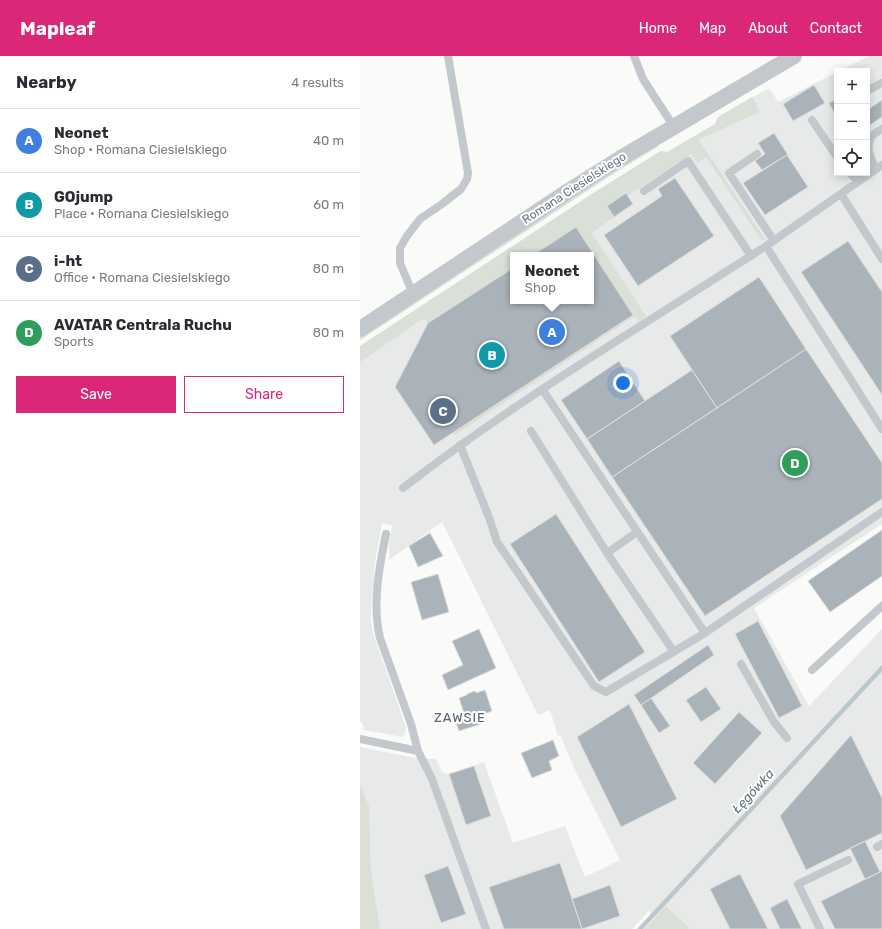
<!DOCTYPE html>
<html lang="en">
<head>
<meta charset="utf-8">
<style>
  :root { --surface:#fff; --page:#f2f2f3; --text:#2b2b33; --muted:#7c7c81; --line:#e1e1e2; --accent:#db2777 }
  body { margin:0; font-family:Rubik,sans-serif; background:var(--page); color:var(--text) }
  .controls { position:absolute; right:12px; top:12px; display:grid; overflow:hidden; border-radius:0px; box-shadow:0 2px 10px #0003 }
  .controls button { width:36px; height:36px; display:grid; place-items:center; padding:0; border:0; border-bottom:1px solid var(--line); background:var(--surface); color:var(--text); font:20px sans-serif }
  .you { position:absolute; left:263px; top:327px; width:14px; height:14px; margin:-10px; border:3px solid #fff; border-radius:50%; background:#1a73e8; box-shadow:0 0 0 6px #1a73e833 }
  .badge { display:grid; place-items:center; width:26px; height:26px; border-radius:50%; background:var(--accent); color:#fff; font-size:13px; font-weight:700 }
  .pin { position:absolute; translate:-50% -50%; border:2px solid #fff; box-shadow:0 1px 4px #0006 }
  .popup { position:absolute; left:150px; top:196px; width:84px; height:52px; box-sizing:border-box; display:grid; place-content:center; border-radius:0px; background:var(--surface); filter:drop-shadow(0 1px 3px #0005); font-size:13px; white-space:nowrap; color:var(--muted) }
  .popup b { font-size:15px; color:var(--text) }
  .popup::after { content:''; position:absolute; left:50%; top:100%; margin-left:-8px; border:8px solid transparent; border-top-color:var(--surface) }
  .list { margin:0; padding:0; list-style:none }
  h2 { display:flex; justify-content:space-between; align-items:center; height:52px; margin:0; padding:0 16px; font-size:17px }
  h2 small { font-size:13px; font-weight:400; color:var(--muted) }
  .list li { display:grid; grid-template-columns:26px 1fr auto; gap:12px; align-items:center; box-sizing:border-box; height:64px; padding:0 16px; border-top:1px solid var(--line) }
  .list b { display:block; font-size:15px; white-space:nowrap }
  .list p { margin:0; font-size:13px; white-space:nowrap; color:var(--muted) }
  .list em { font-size:13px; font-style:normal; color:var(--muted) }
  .actions { display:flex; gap:8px; padding:12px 16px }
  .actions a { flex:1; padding:9px 0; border:1px solid var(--accent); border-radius:0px; text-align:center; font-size:14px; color:var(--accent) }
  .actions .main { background:var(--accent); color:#fff }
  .icon { flex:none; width:22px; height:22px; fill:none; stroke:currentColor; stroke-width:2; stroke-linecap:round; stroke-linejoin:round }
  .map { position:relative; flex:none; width:522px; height:873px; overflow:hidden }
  header { display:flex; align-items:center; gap:24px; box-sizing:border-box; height:56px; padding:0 20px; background:var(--accent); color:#fff }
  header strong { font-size:19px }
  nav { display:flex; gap:22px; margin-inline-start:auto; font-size:14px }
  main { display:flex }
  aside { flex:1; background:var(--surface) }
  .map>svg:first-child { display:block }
  .built { fill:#e8e9e9 }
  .green { fill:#dadfd7 }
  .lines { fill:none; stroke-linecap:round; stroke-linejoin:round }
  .stream { stroke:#bbc7cb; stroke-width:4.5 }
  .building { fill:#aab3b9; stroke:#dcdcda }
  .lane { stroke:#c3c8cc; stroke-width:8 }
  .street { stroke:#c3c8cc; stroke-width:16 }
  .labels { text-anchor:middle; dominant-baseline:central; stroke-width:4; stroke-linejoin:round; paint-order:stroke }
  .street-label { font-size:12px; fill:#657683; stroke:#fff }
  .neighbourhood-label { font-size:13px; letter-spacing:1px; fill:#57646e; stroke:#fff }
  .water-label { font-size:13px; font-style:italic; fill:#60757c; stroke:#fff }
</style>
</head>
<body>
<header>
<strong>Mapleaf</strong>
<nav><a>Home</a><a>Map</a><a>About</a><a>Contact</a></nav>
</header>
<main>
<aside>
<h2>Nearby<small>4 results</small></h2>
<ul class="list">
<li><span class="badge" style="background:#3f7fe0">A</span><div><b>Neonet</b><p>Shop · Romana Ciesielskiego</p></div><em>40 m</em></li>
<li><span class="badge" style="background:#0f9aa8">B</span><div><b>GOjump</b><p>Place · Romana Ciesielskiego</p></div><em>60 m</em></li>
<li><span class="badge" style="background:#5c6f8a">C</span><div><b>i-ht</b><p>Office · Romana Ciesielskiego</p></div><em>80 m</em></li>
<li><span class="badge" style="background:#2e9e5b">D</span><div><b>AVATAR Centrala Ruchu</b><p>Sports</p></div><em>80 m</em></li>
</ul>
<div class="actions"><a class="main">Save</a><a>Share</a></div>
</aside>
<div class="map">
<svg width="522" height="873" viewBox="0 0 522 873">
  <rect width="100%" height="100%" fill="#fafaf8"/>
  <path class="built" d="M 509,0 L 522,0 L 522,468 L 394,552 L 449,650 L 522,573 L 522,873 L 305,873 L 289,855 L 272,873 L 20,873 L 11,814 L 9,750 L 0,728 L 0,691 L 56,702 L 76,703 L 82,716 L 89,718 L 124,706 L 153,787 L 205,770 L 225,821 L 260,804 L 215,714 L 200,679 L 198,680 L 190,654 L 178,659 L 82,466 L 29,504 L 29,484 L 33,470 L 22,467 L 15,506 L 11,551 L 11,566 L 14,580 L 46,671 L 45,676 L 43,681 L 4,674 L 2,666 L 0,666 L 0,302 L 153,199 L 153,245 L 231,245 L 231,199 L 153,199 L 339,84 L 381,65 L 400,56 L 393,41 L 408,33 L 412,36 L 418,46 L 477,16 L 477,117 L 507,117 L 507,15 L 479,15 Z"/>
  <path class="green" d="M 392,41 L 393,41 L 400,56 L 339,84 L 405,183 L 402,185 L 346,101 L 337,107 L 331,98 L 268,140 L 266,137 L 247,150 L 254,161 L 232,177 L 286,260 L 279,266 L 275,260 L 95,379 L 93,376 L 273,259 L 216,171 L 173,199 L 153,199 L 153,212 L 68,267 L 65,263 L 61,264 L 0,306 L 0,290 L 238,134 L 299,96 L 301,95 L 307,96 L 355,68 L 358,61 Z
    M 297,90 L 299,90 L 253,118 L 0,284 L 0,282 L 14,273 C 108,211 200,147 297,90 Z
    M 0,728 L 9,750 L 11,814 L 20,873 L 0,873 Z
    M 306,850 L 328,871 L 329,873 L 284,873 Z"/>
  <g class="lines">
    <path class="stream" d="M 280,873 L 522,612"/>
  </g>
  <path class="building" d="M 454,29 L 465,47 L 433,65 L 423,48 Z
    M 477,43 L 477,59 L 476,60 L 469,47 Z
    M 522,44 L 522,61 L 507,71 L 507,54 Z
    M 414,77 L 428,99 L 427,99 L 402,114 L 395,105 L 405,98 L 398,87 Z
    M 427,99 L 448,131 L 405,159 L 383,127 Z
    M 315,122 L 354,180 L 278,230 L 244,179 L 302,140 L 298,133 Z
    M 266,137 L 273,148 L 254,161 L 247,150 Z
    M 216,171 L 273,259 L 74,389 L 35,331 L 68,267 L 153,212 L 153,245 L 231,245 L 231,199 L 173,199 Z
    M 488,185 L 522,236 L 522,339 L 441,216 Z
    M 399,221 L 446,293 L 357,352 L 310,280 Z
    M 446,293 L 522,407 L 522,443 L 345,560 L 252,421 Z
    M 259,305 L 285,345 L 227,383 L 201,344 Z
    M 332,314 L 357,352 L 252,421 L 227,383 Z
    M 196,458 L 285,596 L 239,626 L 150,488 Z
    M 522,474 L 522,520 L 470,556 L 448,525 Z
    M 70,477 L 83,500 L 58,511 L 49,490 Z
    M 78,518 L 89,556 L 62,564 L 51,526 Z
    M 398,565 L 442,650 L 419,662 L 375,578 Z
    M 119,573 L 136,612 L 88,634 L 82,619 L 103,609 L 92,585 Z
    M 348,589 L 354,599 L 281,649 L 274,639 Z
    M 346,631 L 361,653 L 341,666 L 326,644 Z
    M 125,634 L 132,655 L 119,660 L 121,668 L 99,675 L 94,661 L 104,657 L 99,642 L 107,639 L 107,638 L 115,635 L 116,637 Z
    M 291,642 L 310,670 L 299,677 L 281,649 Z
    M 269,648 L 317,743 L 261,771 L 217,681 Z
    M 379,656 L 402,677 L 355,728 L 333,707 Z
    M 491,679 L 522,742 L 522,777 L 446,814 L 420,760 Z
    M 193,684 L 199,700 L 189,705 L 192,714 L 172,722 L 161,697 Z
    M 114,710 L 131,760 L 106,769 L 89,718 Z
    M 505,785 L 520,816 L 505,823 L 490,792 Z
    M 200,807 L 222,873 L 144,873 L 129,831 Z
    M 88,810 L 106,858 L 81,867 L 64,819 Z
    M 522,815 L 522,873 L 475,873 L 461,845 Z
    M 380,818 L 408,873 L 370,873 L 350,833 Z
    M 250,829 L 260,860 L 222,873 L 212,843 Z
    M 427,843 L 442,873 L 420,873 L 410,852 Z"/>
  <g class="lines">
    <path class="lane" d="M 274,0 L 283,23 L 314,71
      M 507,35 L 522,27
      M 452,64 L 477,101
      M 397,98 L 369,117 L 414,185
      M 522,109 L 406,190 L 522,373
      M 516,113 C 511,103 505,92 511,81 C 513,78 519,75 522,73
      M 490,117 L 498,126
      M 284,135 L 328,105 L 391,200
      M 481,138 L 522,203
      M 53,238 L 40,207 L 40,192 L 47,180 L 60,163 L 82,148 L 101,133 L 107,123 L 108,117 L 88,0
      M 182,333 L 345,577
      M 171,375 L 247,497 L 314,596
      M 100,389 L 130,464 L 137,486 L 148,502 L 234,630 L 246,636 L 345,577 L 522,456
      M 43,432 C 158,343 284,269 406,190
      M 26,478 C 19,512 12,548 20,582 L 51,668 L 58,695 L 72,723 L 126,873
      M 247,497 L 277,476
      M 381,608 L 414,666 L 427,682
      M 452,614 L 522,550
      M 0,683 L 58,695
      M 517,791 L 522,788
      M 460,873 L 438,828 L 488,804"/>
    <path class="street" d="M 0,273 L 207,136 L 261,102 L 434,0"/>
  </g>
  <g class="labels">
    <g class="street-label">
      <text transform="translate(214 132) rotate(-33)">Romana Ciesielskiego</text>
    </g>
    <g class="neighbourhood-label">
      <text x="100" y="661">ZAWSIE</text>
    </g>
    <g class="water-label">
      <text transform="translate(393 735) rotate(-47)">Łęgówka</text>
    </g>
  </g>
</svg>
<div class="controls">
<button>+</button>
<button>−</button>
<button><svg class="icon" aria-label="locate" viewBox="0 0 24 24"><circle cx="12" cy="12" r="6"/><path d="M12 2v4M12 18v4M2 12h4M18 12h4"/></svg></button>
</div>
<div class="you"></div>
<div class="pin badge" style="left:192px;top:276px;background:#3f7fe0">A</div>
<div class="popup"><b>Neonet</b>Shop</div>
<div class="pin badge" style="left:132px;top:299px;background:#0f9aa8">B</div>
<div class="pin badge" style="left:83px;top:355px;background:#5c6f8a">C</div>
<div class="pin badge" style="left:435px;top:407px;background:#2e9e5b">D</div>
</div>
</main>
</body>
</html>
